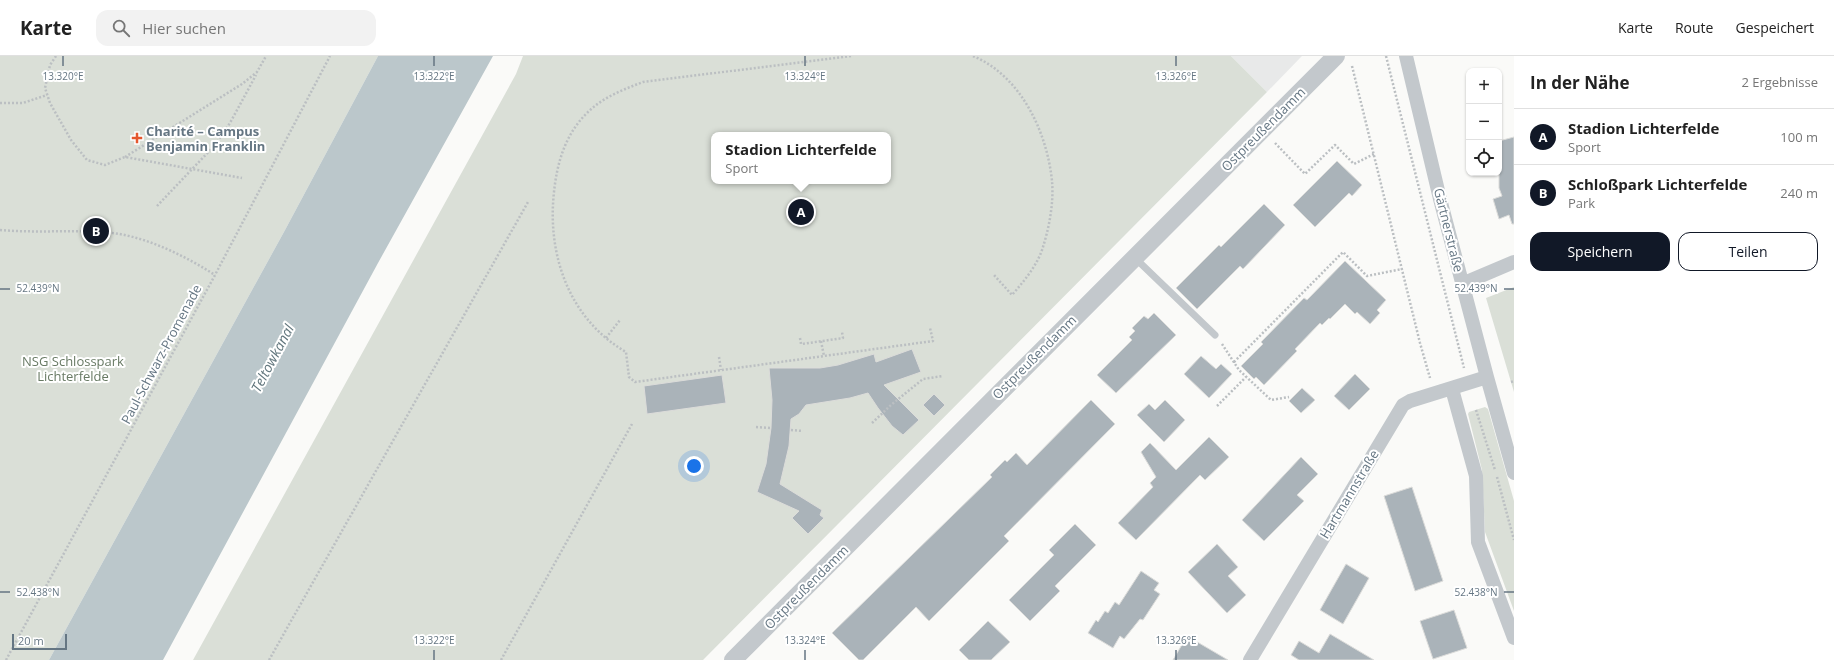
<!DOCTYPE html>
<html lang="de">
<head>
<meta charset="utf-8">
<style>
  :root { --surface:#fff; --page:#f2f2f2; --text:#222; --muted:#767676; --line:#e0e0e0; --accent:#111827 }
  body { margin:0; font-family:"Open Sans",sans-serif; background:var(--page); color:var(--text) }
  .controls { position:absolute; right:12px; top:12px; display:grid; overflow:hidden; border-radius:8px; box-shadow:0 1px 3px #0004 }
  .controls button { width:36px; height:36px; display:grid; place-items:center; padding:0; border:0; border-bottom:1px solid var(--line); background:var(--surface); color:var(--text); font:20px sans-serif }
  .scale { position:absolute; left:12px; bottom:10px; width:55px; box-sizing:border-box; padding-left:4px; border:2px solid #657683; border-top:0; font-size:11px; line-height:14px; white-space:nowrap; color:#657683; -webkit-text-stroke:3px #fff; paint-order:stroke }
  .you { position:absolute; left:694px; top:410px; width:14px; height:14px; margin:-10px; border:3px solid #fff; border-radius:50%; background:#1a73e8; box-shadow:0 0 0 6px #1a73e833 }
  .badge { display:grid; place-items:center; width:26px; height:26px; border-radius:50%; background:var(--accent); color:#fff; font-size:13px; font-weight:700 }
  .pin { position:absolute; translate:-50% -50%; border:2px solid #fff; box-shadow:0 1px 4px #0006 }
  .popup { position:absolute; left:711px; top:76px; width:180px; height:52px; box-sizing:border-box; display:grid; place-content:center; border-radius:8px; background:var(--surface); filter:drop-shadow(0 1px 3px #0005); font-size:13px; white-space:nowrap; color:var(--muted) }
  .popup b { font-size:15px; color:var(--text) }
  .popup::after { content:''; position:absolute; left:50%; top:100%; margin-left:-8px; border:8px solid transparent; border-top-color:var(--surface) }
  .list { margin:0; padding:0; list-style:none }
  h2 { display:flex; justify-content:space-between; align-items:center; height:52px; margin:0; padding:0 16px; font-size:17px }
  h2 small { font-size:13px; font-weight:400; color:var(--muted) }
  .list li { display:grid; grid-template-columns:26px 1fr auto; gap:12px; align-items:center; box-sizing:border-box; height:56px; padding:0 16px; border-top:1px solid var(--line) }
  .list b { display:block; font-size:15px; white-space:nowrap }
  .list p { margin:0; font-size:13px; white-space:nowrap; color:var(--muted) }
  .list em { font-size:13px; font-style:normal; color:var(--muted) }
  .actions { display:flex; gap:8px; padding:12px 16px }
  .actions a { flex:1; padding:9px 0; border:1px solid var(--accent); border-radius:12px; text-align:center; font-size:14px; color:var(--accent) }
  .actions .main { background:var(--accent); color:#fff }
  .icon { flex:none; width:22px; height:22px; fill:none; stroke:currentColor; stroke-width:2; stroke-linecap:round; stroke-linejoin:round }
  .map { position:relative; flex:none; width:1514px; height:604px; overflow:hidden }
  header { display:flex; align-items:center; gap:24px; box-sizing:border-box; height:56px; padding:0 20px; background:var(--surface); border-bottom:1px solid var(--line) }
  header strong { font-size:19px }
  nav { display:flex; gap:22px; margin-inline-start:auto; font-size:14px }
  .search { width:280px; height:36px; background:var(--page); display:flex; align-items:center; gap:10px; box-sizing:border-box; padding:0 14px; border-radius:12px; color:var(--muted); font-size:15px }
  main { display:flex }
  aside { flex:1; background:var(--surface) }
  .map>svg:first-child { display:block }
  .built { fill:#e8e9e9 }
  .green { fill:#dadfd7; fill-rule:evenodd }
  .water { fill:#bbc7cb }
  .building { fill:#aab3b9; stroke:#dcdcda }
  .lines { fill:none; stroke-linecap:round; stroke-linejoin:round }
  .path { stroke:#bbbfc2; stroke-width:2.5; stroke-dasharray:2 2; stroke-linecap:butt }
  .service { stroke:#c3c8cc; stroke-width:7 }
  .minor { stroke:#c3c8cc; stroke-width:14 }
  .tertiary { stroke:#c3c8cc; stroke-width:18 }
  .ticks { fill:none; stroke:#657683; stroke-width:1.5 }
  .poi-dot { fill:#e4572e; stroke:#fff; stroke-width:1.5 }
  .labels { text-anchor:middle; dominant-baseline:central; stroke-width:4; stroke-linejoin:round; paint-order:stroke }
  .street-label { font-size:13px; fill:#657683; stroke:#fff }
  .poi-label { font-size:13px; font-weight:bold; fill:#657683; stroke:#fff; text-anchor:start }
  .park-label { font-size:13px; fill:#687a64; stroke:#fff }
  .water-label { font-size:14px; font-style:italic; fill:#60757c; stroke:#fff }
  .ticks-label { font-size:10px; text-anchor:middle; fill:#657683; stroke:#fff; stroke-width:4; stroke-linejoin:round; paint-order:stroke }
</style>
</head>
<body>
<header>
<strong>Karte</strong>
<div class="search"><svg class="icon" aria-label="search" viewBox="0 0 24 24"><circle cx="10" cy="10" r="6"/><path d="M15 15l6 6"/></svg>Hier suchen</div>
<nav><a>Karte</a><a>Route</a><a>Gespeichert</a></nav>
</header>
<main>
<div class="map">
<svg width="1514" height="604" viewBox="0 0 1514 604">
  <rect width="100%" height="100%" fill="#fafaf8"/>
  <path class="built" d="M 1231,0 L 1302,0 L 1267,36 Z"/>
  <path class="green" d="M 0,0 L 378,0 L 285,174 L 49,604 L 0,604 Z
    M 523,0 L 1231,0 L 1267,36 L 703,604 L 193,604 L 516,18 ZM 714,79 L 888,79 L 888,125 L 714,125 Z
    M 1514,231 L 1514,336 L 1486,242 Z
    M 1485,351 L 1488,353 L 1514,445 L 1514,555 L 1485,476 L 1482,414 L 1468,358 L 1469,356 Z"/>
  <path class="water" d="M 378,0 L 493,0 L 378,207 L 163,604 L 49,604 L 285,174 Z"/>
  <path class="building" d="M 1514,81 L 1514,168 L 1512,168 L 1509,159 L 1499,163 L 1493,143 L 1502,140 L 1499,132 L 1499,85 Z
    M 1337,105 L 1362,129 L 1352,140 L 1349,137 L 1315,171 L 1293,149 Z
    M 1264,148 L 1285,169 L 1243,213 L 1240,210 L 1197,253 L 1176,232 L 1219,189 L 1221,191 Z
    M 1345,205 L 1386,244 L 1377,254 L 1380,257 L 1370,268 L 1357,256 L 1355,258 L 1345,248 L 1330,263 L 1329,262 L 1322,269 L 1320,267 L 1295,293 L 1297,295 L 1264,329 L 1256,321 L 1254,323 L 1241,310 L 1263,288 L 1261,286 L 1304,242 L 1307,244 Z
    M 1154,257 L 1176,279 L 1116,337 L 1097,319 L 1132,284 L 1129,281 L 1135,275 L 1132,272 L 1144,260 L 1148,263 Z
    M 912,293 L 921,316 L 884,329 L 919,364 L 903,379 L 892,370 L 878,352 L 868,337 L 850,342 L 806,349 L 799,358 L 791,363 L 789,390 L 780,428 L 822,454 L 820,459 L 824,462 L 808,478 L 792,462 L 799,455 L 757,436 L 766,408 L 771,372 L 772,344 L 769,312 L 820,312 L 838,309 L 874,298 L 876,306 Z
    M 1201,300 L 1216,313 L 1221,308 L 1232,318 L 1209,342 L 1184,318 Z
    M 1355,318 L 1370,333 L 1349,354 L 1334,340 Z
    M 722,319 L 726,347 L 647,358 L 644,330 Z
    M 1302,332 L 1315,344 L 1301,357 L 1289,345 Z
    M 934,338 L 945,349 L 934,360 L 923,349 Z
    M 1091,344 L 1115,368 L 1004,480 L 1009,485 L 929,565 L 916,551 L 863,604 L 859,604 L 832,577 L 992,421 L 990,419 L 1005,404 L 1007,406 L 1016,397 L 1027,409 Z
    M 1165,344 L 1185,364 L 1164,386 L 1137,359 L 1149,348 L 1155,354 Z
    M 1209,381 L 1229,401 L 1205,424 L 1200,419 L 1136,484 L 1118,467 L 1153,431 L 1150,427 L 1156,421 L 1141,396 L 1150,387 L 1176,414 Z
    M 1301,401 L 1318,418 L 1297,439 L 1304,445 L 1264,485 L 1242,464 Z
    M 1412,431 L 1443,525 L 1415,535 L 1384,440 Z
    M 1075,468 L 1096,489 L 1055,530 L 1060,535 L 1030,565 L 1009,544 L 1054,499 L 1049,494 Z
    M 1217,488 L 1238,511 L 1228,520 L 1246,539 L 1227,557 L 1188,516 Z
    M 1346,508 L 1369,522 L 1343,568 L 1320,554 Z
    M 1141,515 L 1159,527 L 1154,534 L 1160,538 L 1143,564 L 1140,563 L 1124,583 L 1120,580 L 1113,592 L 1088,577 L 1096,564 L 1098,566 L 1105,555 L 1108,557 L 1115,546 L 1119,549 Z
    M 1454,554 L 1467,592 L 1433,603 L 1420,565 Z
    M 988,565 L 1010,586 L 991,604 L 969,604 L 959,594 Z
    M 1330,578 L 1374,604 L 1299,604 L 1291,599 L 1299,585 L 1319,597 Z
    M 1187,580 L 1228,604 L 1173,604 Z"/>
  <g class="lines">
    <path class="path" d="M 56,0 L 50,9 L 45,32 L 50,47 L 71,84 L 87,104 L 105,109 L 125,101 L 242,122
      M 851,0 L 643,26 C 622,34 601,42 585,59 C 565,80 557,107 554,136 C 547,199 569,263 626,296 L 629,321 L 635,326 L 933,285 L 930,272
      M 973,0 C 1021,20 1047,76 1052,125 C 1054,147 1049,173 1042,194 C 1036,211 1024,225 1012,239 L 994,219
      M 1386,0 L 1464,312
      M 1352,10 L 1420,287 L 1430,322
      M 0,47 L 23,47 L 47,39
      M 1275,87 L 1305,118 L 1335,89 L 1354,108 L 1374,98
      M 125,101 L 242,28 L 257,16 L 266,0
      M 157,150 L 215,89 L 230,67 L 256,19
      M 0,174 C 34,177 68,174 102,176 C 141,178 182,198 215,219
      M 606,282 L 620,264
      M 800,282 L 801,288 L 802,288 L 843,282 L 842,276
      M 821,285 L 824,300
      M 1222,288 L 1239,314 L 1271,344 L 1289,341
      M 719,301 L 721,314
      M 1234,306 L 1343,196 L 1367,220 L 1402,213
      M 1511,326 L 1514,325
      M 1217,350 L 1246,321
      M 1476,354 L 1495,414
      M 872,367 L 891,349 L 923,323 L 943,320
      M 756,371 L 771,372
      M 791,374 L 803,375
      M 1497,421 L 1514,484
      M 6,604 L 215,219 L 330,0
      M 269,604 L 528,146
      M 501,604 L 632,368"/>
    <path class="service" d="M 1135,202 L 1215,279"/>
    <path class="minor" d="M 1406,0 L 1440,143 L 1487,321 L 1514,417
      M 1462,228 L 1514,206
      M 1452,333 L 1476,420 L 1478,486 L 1514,582
      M 1250,604 L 1403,349 L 1410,345 L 1487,321"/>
    <path class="tertiary" d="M 733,604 L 1336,0"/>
  </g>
  <path class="ticks" d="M 63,0 L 63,10M 434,0 L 434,10M 805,0 L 805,10M 1176,0 L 1176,10M 0,233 L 10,233M 1504,233 L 1514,233M 0,536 L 10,536M 1504,536 L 1514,536M 434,594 L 434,604M 805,594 L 805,604M 1176,594 L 1176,604"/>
  <path class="poi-dot" d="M135 76h4v4h4v4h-4v4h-4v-4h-4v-4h4z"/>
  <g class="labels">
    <g class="street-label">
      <text transform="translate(1263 73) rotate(-45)">Ostpreußendamm</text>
      <text transform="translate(1449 174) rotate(76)">Gärtnerstraße</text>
      <text transform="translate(161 298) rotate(-62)">Paul-Schwarz-Promenade</text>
      <text transform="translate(1034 301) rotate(-45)">Ostpreußendamm</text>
      <text transform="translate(1349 438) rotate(-59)">Hartmannstraße</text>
      <text transform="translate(806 531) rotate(-45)">Ostpreußendamm</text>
    </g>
    <g class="poi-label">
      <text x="146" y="75">Charité – Campus<tspan x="146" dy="15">Benjamin Franklin</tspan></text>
    </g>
    <g class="park-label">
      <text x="73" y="305">NSG Schlosspark<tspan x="73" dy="15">Lichterfelde</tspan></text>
    </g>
    <g class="water-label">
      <text transform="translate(272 302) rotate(-62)">Teltowkanal</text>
    </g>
  </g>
  <g class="ticks-label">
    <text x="63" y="24">13.320°E</text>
    <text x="434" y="24">13.322°E</text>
    <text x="805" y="24">13.324°E</text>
    <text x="1176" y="24">13.326°E</text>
    <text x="38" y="236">52.439°N</text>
    <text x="1476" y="236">52.439°N</text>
    <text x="38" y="540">52.438°N</text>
    <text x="1476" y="540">52.438°N</text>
    <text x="434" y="588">13.322°E</text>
    <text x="805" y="588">13.324°E</text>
    <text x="1176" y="588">13.326°E</text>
  </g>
</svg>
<div class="controls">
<button>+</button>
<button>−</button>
<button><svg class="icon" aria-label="locate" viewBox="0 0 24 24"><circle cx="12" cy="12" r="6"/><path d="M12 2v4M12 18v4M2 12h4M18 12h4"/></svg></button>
</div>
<div class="scale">20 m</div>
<div class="you"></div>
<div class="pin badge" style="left:801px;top:156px">A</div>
<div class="popup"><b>Stadion Lichterfelde</b>Sport</div>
<div class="pin badge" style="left:96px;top:175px">B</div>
</div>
<aside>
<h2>In der Nähe<small>2 Ergebnisse</small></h2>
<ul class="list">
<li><span class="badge">A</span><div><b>Stadion Lichterfelde</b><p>Sport</p></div><em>100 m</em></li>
<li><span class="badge">B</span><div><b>Schloßpark Lichterfelde</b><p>Park</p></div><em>240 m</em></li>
</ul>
<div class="actions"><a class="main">Speichern</a><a>Teilen</a></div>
</aside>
</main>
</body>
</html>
